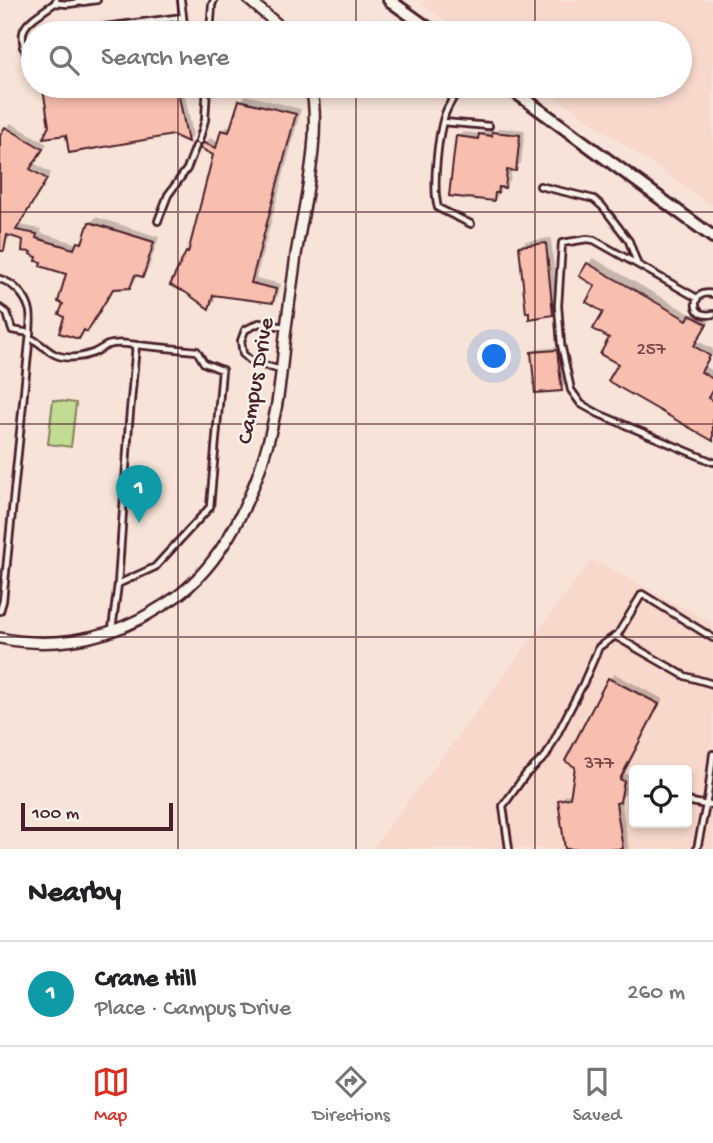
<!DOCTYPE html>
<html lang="en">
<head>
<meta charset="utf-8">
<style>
  :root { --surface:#fff; --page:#f6f6f6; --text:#202124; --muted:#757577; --line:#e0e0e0; --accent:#d93025 }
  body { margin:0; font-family:"Gochi Hand",sans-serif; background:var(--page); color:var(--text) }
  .controls { position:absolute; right:21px; bottom:21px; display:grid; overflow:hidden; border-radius:7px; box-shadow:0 4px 10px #0003 }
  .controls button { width:63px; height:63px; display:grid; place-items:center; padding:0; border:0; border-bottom:2px solid var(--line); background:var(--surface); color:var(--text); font:35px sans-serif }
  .scale { position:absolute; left:21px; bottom:18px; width:152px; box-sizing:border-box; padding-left:7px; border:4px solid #4a1f2b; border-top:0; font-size:19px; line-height:24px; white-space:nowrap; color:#4a1f2b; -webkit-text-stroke:5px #f7f3e8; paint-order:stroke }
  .you { position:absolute; left:495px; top:357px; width:24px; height:24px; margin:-18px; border:5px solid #fff; border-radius:50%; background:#1a73e8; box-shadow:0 0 0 10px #1a73e833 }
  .badge { display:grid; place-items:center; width:46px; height:46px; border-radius:50%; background:var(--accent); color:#fff; font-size:23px; font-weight:700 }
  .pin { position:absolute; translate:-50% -58px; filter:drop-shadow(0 2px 4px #0008) }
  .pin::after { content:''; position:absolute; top:37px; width:24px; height:21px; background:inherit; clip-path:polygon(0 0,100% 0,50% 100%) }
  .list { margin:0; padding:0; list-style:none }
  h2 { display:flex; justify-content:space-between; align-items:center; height:91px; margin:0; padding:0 28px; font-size:30px }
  h2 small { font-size:23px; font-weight:400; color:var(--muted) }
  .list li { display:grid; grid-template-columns:46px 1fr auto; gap:21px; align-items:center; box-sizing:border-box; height:105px; padding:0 28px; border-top:2px solid var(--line) }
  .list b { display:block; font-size:26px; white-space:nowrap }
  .list p { margin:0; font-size:23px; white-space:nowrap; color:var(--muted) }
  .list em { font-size:23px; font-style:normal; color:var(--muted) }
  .icon { flex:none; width:38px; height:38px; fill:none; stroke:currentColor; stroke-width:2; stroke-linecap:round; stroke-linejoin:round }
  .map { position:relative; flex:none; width:713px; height:849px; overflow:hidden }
  .search { position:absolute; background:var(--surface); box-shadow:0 4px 10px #0003; left:21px; right:21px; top:21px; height:77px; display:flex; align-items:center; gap:18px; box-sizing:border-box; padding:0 24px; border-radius:38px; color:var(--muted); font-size:26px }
  .sheet { height:196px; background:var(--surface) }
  nav { display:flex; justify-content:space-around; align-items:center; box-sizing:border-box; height:98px; border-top:2px solid var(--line); background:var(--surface); font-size:19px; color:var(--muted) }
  nav a { display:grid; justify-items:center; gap:4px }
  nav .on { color:var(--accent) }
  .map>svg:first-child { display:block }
  .built { fill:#f7d8cb; fill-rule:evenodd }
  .green { fill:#c2dc92; stroke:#867e5e; stroke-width:2 }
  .shadow { fill:#0003 }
  .building { fill:#f8bfaf; stroke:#4a1f2b; stroke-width:2 }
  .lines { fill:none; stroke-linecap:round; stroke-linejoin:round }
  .service-casing { stroke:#4a1f2b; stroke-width:10 }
  .minor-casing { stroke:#4a1f2b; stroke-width:14 }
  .tertiary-casing { stroke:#4a1f2b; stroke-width:16 }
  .service { stroke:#f7f3e8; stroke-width:4.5 }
  .minor { stroke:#f7f3e8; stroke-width:9 }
  .tertiary { stroke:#f7f3e8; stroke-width:10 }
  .grid { fill:none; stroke:#4a1f2b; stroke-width:2; stroke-opacity:0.55 }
  .labels { text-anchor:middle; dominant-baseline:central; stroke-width:5; stroke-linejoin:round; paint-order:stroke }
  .number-label { font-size:19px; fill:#76474c }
  .street-label { font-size:23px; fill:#4a1f2b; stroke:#f7f3e8 }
</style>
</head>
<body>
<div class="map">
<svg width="713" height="849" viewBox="0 0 713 849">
  <rect width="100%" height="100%" fill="#f7e3d7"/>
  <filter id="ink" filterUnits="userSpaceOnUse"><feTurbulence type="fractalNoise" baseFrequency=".0143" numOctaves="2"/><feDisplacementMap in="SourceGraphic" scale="14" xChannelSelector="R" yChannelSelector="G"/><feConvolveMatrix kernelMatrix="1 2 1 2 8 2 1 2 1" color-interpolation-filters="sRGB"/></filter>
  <g filter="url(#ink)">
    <path class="built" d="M 426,0 L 713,0 L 713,206 L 540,86 L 680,86 L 680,33 L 464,33 L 423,5 Z
      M 592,560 L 713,623 L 713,849 L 372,849 ZM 634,770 L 687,770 L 687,823 L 634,823 Z"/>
    <path class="green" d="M 53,400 L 76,403 L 71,447 L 48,444 Z"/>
    <path class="shadow" d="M 48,86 L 74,86 L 73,88 L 87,86 L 183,86 L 193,135 L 188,140 L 173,133 L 68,133 L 51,127 L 45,89 Z
      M 246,95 L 301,109 L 256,278 L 281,284 L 278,296 L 272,301 L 216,294 L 214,302 L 209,307 L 187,253 L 190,250 L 215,154 L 202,146 L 210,138 L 220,142 L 222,131 L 228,126 L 233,127 L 241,101 Z
      M 11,123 L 47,144 L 34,163 L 51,173 L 20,225 L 41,229 L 41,233 L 78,244 L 84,237 L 90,223 L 96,217 L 159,237 L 148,270 L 143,275 L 138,274 L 135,281 L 130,287 L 115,288 L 92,324 L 78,337 L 66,316 L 65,303 L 69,273 L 40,255 L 25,239 L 11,234 L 10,237 L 5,243 L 0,242 L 0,138 Z
      M 499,128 L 525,130 L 521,163 L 515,169 L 512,168 L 510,181 L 499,190 L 499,194 L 493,200 L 457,137 L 463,132 L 481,134 L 486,129 L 496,131 Z
      M 551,238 L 558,308 L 552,314 L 530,310 L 521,246 L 526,241 Z
      M 593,258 L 692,315 L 697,310 L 711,318 L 698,341 L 713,349 L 713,353 L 705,366 L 713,371 L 713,439 L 620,364 L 598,285 L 588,264 Z
      M 561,347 L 565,385 L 561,389 L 533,353 L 537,349 Z
      M 615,674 L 663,699 L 625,773 L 628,775 L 625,795 L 621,798 L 629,849 L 567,849 L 560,800 L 566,795 L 572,794 L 610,679 Z"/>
    <path class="building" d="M 47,86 L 74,86 L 70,92 L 108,86 L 177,86 L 188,142 L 173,135 L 69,153 L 66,135 L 43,138 L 49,126 L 43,89 Z
      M 239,100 L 296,114 L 251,283 L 276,289 L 273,303 L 213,295 L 209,309 L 185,292 L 170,285 L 186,252 L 188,253 L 213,155 L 200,148 L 201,145 L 204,143 L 216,148 L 221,130 L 229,132 Z
      M 5,127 L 43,149 L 30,169 L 47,179 L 16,230 L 37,234 L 36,238 L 74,249 L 77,242 L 82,243 L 89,222 L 154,242 L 143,277 L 135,275 L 130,288 L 113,289 L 87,332 L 84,330 L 79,339 L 59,333 L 64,317 L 59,314 L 63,304 L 58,302 L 66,274 L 40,266 L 41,262 L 36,261 L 37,257 L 30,254 L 31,252 L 22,251 L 23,240 L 7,235 L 4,251 L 0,251 L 0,135 Z
      M 492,132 L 520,135 L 516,171 L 507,170 L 505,188 L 499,187 L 498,193 L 495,193 L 494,201 L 449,196 L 456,136 L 478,139 L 479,134 L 492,136 Z
      M 546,243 L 553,315 L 529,319 L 529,312 L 526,313 L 519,246 Z
      M 587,263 L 687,320 L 690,315 L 707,324 L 694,346 L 710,356 L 701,372 L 713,379 L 713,389 L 708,398 L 713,401 L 713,441 L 608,381 L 618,364 L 600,354 L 609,338 L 593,329 L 603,312 L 586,302 L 595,286 L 579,276 Z
      M 557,350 L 562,391 L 535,393 L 531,352 Z
      M 608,678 L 659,704 L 620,779 L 624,781 L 620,802 L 616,803 L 623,849 L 565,849 L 558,800 L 570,798 L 575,767 L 565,761 Z"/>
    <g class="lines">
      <g class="service-casing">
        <path id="service" d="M 181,0 L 185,33
          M 55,3 L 68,4 L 97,0
          M 75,33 L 89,29 L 183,17
          M 210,33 L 212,5 L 214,0
          M 23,47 L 33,44
          M 33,71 L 32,71 C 17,28 17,29 55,3 L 56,0
          M 462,86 C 455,95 449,103 445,114 C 438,135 432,187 438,208 L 471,224
          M 443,122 L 489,126
          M 199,141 L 205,120 L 207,86
          M 540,186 L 594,199 L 603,207 L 629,241 L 637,263
          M 158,221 L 168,195 L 187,169 L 196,146
          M 0,279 C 13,283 25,295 29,308 C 32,315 30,326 30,333 L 3,601 L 0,611
          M 713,294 C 690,288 690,320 713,314
          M 697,298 L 594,240 L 587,239 L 562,243 L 558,306 L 561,344 L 571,390 L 581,404 L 599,414 L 713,462
          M 0,308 L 7,313 L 12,330 L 30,333
          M 30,338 C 42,343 48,353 59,356 C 69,359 83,357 93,353 C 98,351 103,347 108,345 C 118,342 127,344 136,345
          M 281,370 L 252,362 L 243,354 L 241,341 L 245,330 L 259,323 L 285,327
          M 112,629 L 118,584 L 155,567 L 210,507 L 222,370 L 204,363 L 197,351 L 136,345 L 129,423 L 118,584
          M 615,636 L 685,676 L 713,684
          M 687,801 L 706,805 L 713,804
          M 509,849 L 503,806 L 526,774 L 546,756 L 583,684 L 599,647 L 618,634 L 642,594 L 713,638
          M 697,849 L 708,795 L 713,754"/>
      </g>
      <g class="minor-casing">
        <path id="minor" d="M 249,0 L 276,23 L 283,33
          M 0,638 C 47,648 97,641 140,619 C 154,611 168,603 180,594 C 231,554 261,479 274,418 C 281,389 282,358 286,328 C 289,304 293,279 296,255 C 304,203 322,137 311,86"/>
      </g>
      <g class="tertiary-casing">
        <path id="tertiary" d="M 389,0 L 435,33
          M 507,86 L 713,237"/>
      </g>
      <use href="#service" class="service"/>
      <use href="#minor" class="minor"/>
      <use href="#tertiary" class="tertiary"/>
    </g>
  </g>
  <path class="grid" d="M 178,0 L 178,33M 356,0 L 356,33M 535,0 L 535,33M 178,86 L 178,849M 356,86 L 356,849M 535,86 L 535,849M 0,212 L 713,212M 0,424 L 713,424M 0,637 L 713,637"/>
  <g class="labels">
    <g class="number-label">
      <text x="651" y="350">257</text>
      <text x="599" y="764">377</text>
    </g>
    <g class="street-label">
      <text transform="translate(257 381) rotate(-80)">Campus Drive</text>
    </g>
  </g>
</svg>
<div class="controls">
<button><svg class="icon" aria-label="locate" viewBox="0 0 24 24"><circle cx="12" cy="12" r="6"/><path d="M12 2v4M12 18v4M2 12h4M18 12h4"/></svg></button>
</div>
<div class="scale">100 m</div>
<div class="you"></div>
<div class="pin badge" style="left:139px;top:523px;background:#0f9aa8">1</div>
<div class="search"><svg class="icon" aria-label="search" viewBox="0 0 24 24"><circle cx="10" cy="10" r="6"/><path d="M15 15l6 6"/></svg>Search here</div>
</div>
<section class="sheet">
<h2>Nearby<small></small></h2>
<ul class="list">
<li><span class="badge" style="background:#0f9aa8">1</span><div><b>Crane Hill</b><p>Place · Campus Drive</p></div><em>260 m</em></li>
</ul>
</section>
<nav>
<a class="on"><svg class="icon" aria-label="map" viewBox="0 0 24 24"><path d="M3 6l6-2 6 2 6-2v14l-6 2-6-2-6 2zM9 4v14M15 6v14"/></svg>Map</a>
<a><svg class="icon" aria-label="directions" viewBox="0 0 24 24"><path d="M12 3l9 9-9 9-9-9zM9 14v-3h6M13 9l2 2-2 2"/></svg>Directions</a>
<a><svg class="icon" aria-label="saved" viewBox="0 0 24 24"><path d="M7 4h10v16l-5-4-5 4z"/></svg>Saved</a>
</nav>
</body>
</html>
